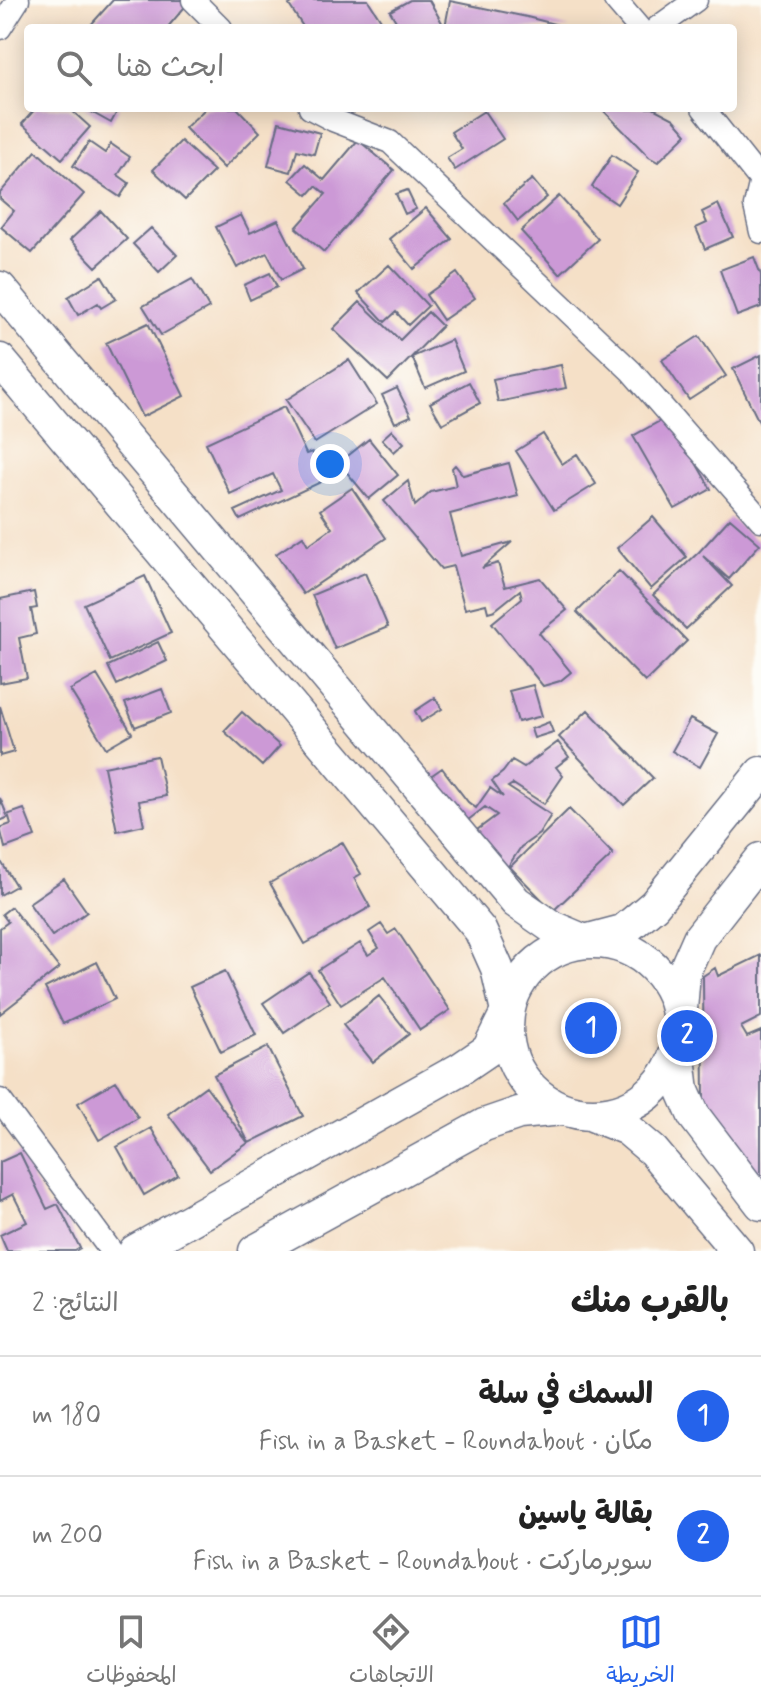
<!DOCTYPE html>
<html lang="ar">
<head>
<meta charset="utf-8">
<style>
  :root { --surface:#fff; --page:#f2f2f2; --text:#222; --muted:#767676; --line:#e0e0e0; --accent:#2563eb }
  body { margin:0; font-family:Mynerve,"Playpen Sans Arabic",sans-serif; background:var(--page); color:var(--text); direction:rtl }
  .you { position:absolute; left:330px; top:464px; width:28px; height:28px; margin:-20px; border:6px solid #fff; border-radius:50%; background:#1a73e8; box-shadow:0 0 0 12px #1a73e833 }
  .badge { display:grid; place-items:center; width:52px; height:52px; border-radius:50%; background:var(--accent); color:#fff; font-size:26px; font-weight:700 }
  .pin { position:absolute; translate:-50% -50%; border:4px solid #fff; box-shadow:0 2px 8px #0006 }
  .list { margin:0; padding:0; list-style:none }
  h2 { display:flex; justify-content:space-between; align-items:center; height:104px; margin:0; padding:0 32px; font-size:34px }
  h2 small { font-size:26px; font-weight:400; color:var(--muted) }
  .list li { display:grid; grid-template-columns:52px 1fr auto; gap:24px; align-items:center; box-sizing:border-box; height:120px; padding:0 32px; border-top:2px solid var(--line) }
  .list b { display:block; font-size:30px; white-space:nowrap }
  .list p { margin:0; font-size:26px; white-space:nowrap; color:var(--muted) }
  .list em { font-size:26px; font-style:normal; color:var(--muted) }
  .icon { flex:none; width:44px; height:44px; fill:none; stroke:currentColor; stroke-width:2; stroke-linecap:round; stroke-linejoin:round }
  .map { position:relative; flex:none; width:761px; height:1251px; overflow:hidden; direction:ltr }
  .search { position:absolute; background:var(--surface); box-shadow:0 4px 20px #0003; left:24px; right:24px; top:24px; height:88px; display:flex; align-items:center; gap:20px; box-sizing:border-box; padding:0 28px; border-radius:8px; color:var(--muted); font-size:30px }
  .sheet { height:344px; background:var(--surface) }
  nav { display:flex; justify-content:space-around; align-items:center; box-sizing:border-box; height:112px; border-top:2px solid var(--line); background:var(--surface); font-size:22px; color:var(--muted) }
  nav a { display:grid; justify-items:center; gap:4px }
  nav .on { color:var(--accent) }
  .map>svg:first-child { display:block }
  .building { fill:#cc99d6 }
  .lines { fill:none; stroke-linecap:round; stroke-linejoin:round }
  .street-casing { stroke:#676d83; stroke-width:25 }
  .secondary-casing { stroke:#676d83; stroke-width:35 }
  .street { stroke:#fff; stroke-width:22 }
  .secondary { stroke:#fff; stroke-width:32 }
</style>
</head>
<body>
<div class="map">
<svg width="761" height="1251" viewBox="0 0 761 1251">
  <rect width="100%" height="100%" fill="#fdfcf7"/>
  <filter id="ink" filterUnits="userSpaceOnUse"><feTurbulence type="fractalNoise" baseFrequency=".0125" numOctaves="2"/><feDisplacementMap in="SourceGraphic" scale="16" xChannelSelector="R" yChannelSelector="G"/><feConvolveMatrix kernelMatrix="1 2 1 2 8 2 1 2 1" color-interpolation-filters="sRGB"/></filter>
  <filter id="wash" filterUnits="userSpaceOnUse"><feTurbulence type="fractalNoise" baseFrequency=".006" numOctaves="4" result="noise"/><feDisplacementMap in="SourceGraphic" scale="32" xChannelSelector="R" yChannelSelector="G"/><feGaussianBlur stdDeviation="1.8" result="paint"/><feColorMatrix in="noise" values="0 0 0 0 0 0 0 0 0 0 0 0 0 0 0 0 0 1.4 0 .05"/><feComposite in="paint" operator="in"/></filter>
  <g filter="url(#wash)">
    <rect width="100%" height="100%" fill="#f5e0c7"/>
    <g id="blocks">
      <path class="building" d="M 113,0 L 187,0 L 189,2 L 167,28 L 88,28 Z
        M 297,0 L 368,0 L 386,28 L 304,28 L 289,5 Z
        M 410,0 L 429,0 L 445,28 L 400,28 L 390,11 Z
        M 450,1 L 527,17 L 570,28 L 445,27 Z
        M 36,108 L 69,108 L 90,127 L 62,159 L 22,124 Z
        M 84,108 L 119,108 L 111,123 Z
        M 206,108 L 237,108 L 260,132 L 224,168 L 185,128 Z
        M 601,108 L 653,108 L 674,119 L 687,134 L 658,162 L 649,157 Z
        M 484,111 L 503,139 L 455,170 L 447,158 L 462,149 L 451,132 Z
        M 279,122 L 320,133 L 314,154 L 297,150 L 291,172 L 268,166 Z
        M 358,140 L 394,170 L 324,252 L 296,228 L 326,194 L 316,186 L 308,195 L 290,180 L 305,164 L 324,180 Z
        M 181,141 L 214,171 L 185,200 L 153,170 Z
        M 89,142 L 105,153 L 111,144 L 130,157 L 118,175 L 129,183 L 120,197 L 73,166 Z
        M 36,151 L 84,194 L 32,253 L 1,227 L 14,211 L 0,199 L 0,193 Z
        M 612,155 L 638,172 L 617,204 L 592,187 Z
        M 532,179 L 547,197 L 518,221 L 504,203 Z
        M 407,190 L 416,209 L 405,214 L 396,194 Z
        M 559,196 L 598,239 L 560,274 L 521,231 Z
        M 718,204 L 733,237 L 705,249 L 696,228 L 707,223 L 702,212 Z
        M 426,208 L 452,239 L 414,269 L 389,239 Z
        M 101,211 L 127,239 L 96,267 L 70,240 Z
        M 241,215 L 250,233 L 278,220 L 303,269 L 281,280 L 267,253 L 237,268 L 216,227 Z
        M 151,228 L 177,255 L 159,272 L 133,244 Z
        M 754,257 L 761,275 L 761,307 L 737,316 L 720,270 Z
        M 389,265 L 428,306 L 408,325 L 396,312 L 385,322 L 358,293 Z
        M 270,273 L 277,287 L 250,300 L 244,285 Z
        M 457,273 L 475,298 L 443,320 L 426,295 Z
        M 102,276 L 116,299 L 101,308 L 98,303 L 78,315 L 68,297 Z
        M 192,279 L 209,308 L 161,335 L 143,306 Z
        M 360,302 L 400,340 L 428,312 L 442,326 L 388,381 L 333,329 Z
        M 148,323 L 184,396 L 142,417 L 106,343 Z
        M 699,336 L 726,376 L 689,400 L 662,360 Z
        M 451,340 L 464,371 L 425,388 L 412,357 Z
        M 761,355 L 761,426 L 733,369 Z
        M 349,360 L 377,404 L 315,443 L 286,400 Z
        M 561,365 L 566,388 L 498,402 L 493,379 Z
        M 469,382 L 480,403 L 442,424 L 430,403 Z
        M 397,388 L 411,416 L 395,423 L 382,395 Z
        M 284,407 L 306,454 L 312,452 L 325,480 L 240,520 L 235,511 L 281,490 L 273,474 L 230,494 L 206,443 Z
        M 669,416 L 711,489 L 675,509 L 633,436 Z
        M 392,430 L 404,443 L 394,452 L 382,439 Z
        M 543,434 L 562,464 L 577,454 L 596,484 L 554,510 L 516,451 Z
        M 369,439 L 398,475 L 369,499 L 339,463 Z
        M 509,463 L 518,496 L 450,514 L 461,556 L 512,542 L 482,568 L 498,563 L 505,587 L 540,578 L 567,610 L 539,633 L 571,672 L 560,681 L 543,686 L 492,623 L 522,598 L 520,590 L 495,610 L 488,612 L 486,604 L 465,609 L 453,566 L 441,569 L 384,501 L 408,481 L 415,506 L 431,492 L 456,486 L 452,468 L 455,465 L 463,475 Z
        M 352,488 L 386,538 L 303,594 L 276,554 L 303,536 L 308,545 L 332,528 L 320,510 Z
        M 653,517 L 687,557 L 651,589 L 617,548 Z
        M 730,518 L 760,544 L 729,579 L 703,556 L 732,586 L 686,629 L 653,595 L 699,552 Z
        M 619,571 L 687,641 L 645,682 L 577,612 Z
        M 365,573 L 388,627 L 335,649 L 312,595 Z
        M 145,576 L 171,633 L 110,661 L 84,604 Z
        M 34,592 L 37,608 L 31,609 L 36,634 L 19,638 L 27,678 L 0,683 L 0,599 Z
        M 158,642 L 167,661 L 117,685 L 108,666 Z
        M 97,675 L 132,733 L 106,748 L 70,690 Z
        M 533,685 L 542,716 L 518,722 L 509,691 Z
        M 162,689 L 171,713 L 135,727 L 125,703 Z
        M 435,698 L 442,709 L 421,722 L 415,711 Z
        M 0,706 L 14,752 L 0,756 Z
        M 588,710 L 653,778 L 624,805 L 559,737 Z
        M 242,712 L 280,746 L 262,766 L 224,731 Z
        M 690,719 L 718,734 L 700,767 L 672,751 Z
        M 549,722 L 553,732 L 534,738 L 531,729 Z
        M 558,742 L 569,757 L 556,767 L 563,776 L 544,804 L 513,784 L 508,787 L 551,815 L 539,834 L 521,847 L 505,871 L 473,833 L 497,815 L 485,807 L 463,824 L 425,780 L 442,768 L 468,802 L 476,808 L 490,788 L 503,797 L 492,781 L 503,772 L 512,760 L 524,767 Z
        M 157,756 L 166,796 L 139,801 L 144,825 L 117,831 L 104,767 Z
        M 0,798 L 7,815 L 24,809 L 35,837 L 5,848 L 0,828 L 11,824 L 9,817 L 0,821 Z
        M 569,809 L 613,854 L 553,911 L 510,867 Z
        M 342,842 L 361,874 L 354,878 L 370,907 L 305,944 L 270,883 Z
        M 0,860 L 16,886 L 0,895 Z
        M 64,879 L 87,912 L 52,936 L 29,903 Z
        M 11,907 L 59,968 L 0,1014 L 0,928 L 8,922 L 2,914 Z
        M 381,924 L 388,934 L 396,929 L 450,1010 L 420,1030 L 385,977 L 341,1005 L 318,970 L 360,943 L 368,955 L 379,948 L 369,932 Z
        M 761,955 L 761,1017 L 741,1027 L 747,1037 L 761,1031 L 761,1187 L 704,1105 L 703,976 L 715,968 L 718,976 Z
        M 97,962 L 115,999 L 63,1024 L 45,988 Z
        M 225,971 L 256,1035 L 221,1052 L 190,987 Z
        M 309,972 L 330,1002 L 284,1033 L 263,1003 Z
        M 379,996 L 409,1034 L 373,1062 L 343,1025 Z
        M 268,1047 L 303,1116 L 249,1143 L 214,1075 Z
        M 116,1081 L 138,1118 L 99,1140 L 78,1103 Z
        M 206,1086 L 248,1143 L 210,1170 L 168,1114 Z
        M 151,1128 L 178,1175 L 144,1195 L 117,1147 Z
        M 20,1153 L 47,1209 L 58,1204 L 80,1248 L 75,1251 L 7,1251 L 0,1235 L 27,1222 L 13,1194 L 0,1201 L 0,1162 Z"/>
    </g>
  </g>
  <g filter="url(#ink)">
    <use href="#blocks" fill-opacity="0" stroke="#676d83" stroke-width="2"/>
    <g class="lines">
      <g class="street-casing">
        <path id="street" d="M 193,0 L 221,28
          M 615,0 L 639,28
          M 0,28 L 18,0
          M 657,28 L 696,0
          M 310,108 L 333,120 L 390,142 L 631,371 L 761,520
          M 703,108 L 761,181
          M 761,180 L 755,206 L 761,232
          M 0,1100 L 111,1251"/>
      </g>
      <g class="secondary-casing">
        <path id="secondary" d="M 0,288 L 516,902 L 552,927 L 585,941 L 623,931 L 654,905 L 761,773
          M 0,360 L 480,930 L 497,968 L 507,1012 L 488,1050 L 460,1069 L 135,1251
          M507 1028a86 86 0 1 1 172 0a86 86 0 1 1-172 0Z
          M 681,1010 L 684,972 L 699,938 L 761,859
          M 678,1049 L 683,1091 L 694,1116 L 761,1204
          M 592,1115 L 627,1129 L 653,1151 L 737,1251
          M 255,1251 L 484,1125 L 519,1113 L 562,1109"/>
      </g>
      <use href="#street" class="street"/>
      <use href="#secondary" class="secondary"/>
    </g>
  </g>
</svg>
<div class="you"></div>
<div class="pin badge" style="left:591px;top:1028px">1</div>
<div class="pin badge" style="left:687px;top:1036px">2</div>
<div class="search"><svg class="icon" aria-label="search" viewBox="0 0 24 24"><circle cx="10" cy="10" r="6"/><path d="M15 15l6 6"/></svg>ابحث هنا</div>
</div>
<section class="sheet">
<h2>بالقرب منك<small>النتائج: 2</small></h2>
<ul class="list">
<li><span class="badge">1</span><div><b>السمك في سلة</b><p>مكان · Fish in a Basket - Roundabout</p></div><em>180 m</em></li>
<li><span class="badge">2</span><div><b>بقالة ياسين</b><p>سوبرماركت · Fish in a Basket - Roundabout</p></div><em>200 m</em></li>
</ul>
</section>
<nav>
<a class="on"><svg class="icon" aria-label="map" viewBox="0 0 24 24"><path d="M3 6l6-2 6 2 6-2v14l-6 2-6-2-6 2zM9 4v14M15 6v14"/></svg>الخريطة</a>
<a><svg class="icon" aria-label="directions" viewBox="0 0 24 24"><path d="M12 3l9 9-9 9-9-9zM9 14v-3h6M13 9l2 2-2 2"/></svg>الاتجاهات</a>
<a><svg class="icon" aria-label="saved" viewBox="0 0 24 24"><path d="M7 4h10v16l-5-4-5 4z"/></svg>المحفوظات</a>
</nav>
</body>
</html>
